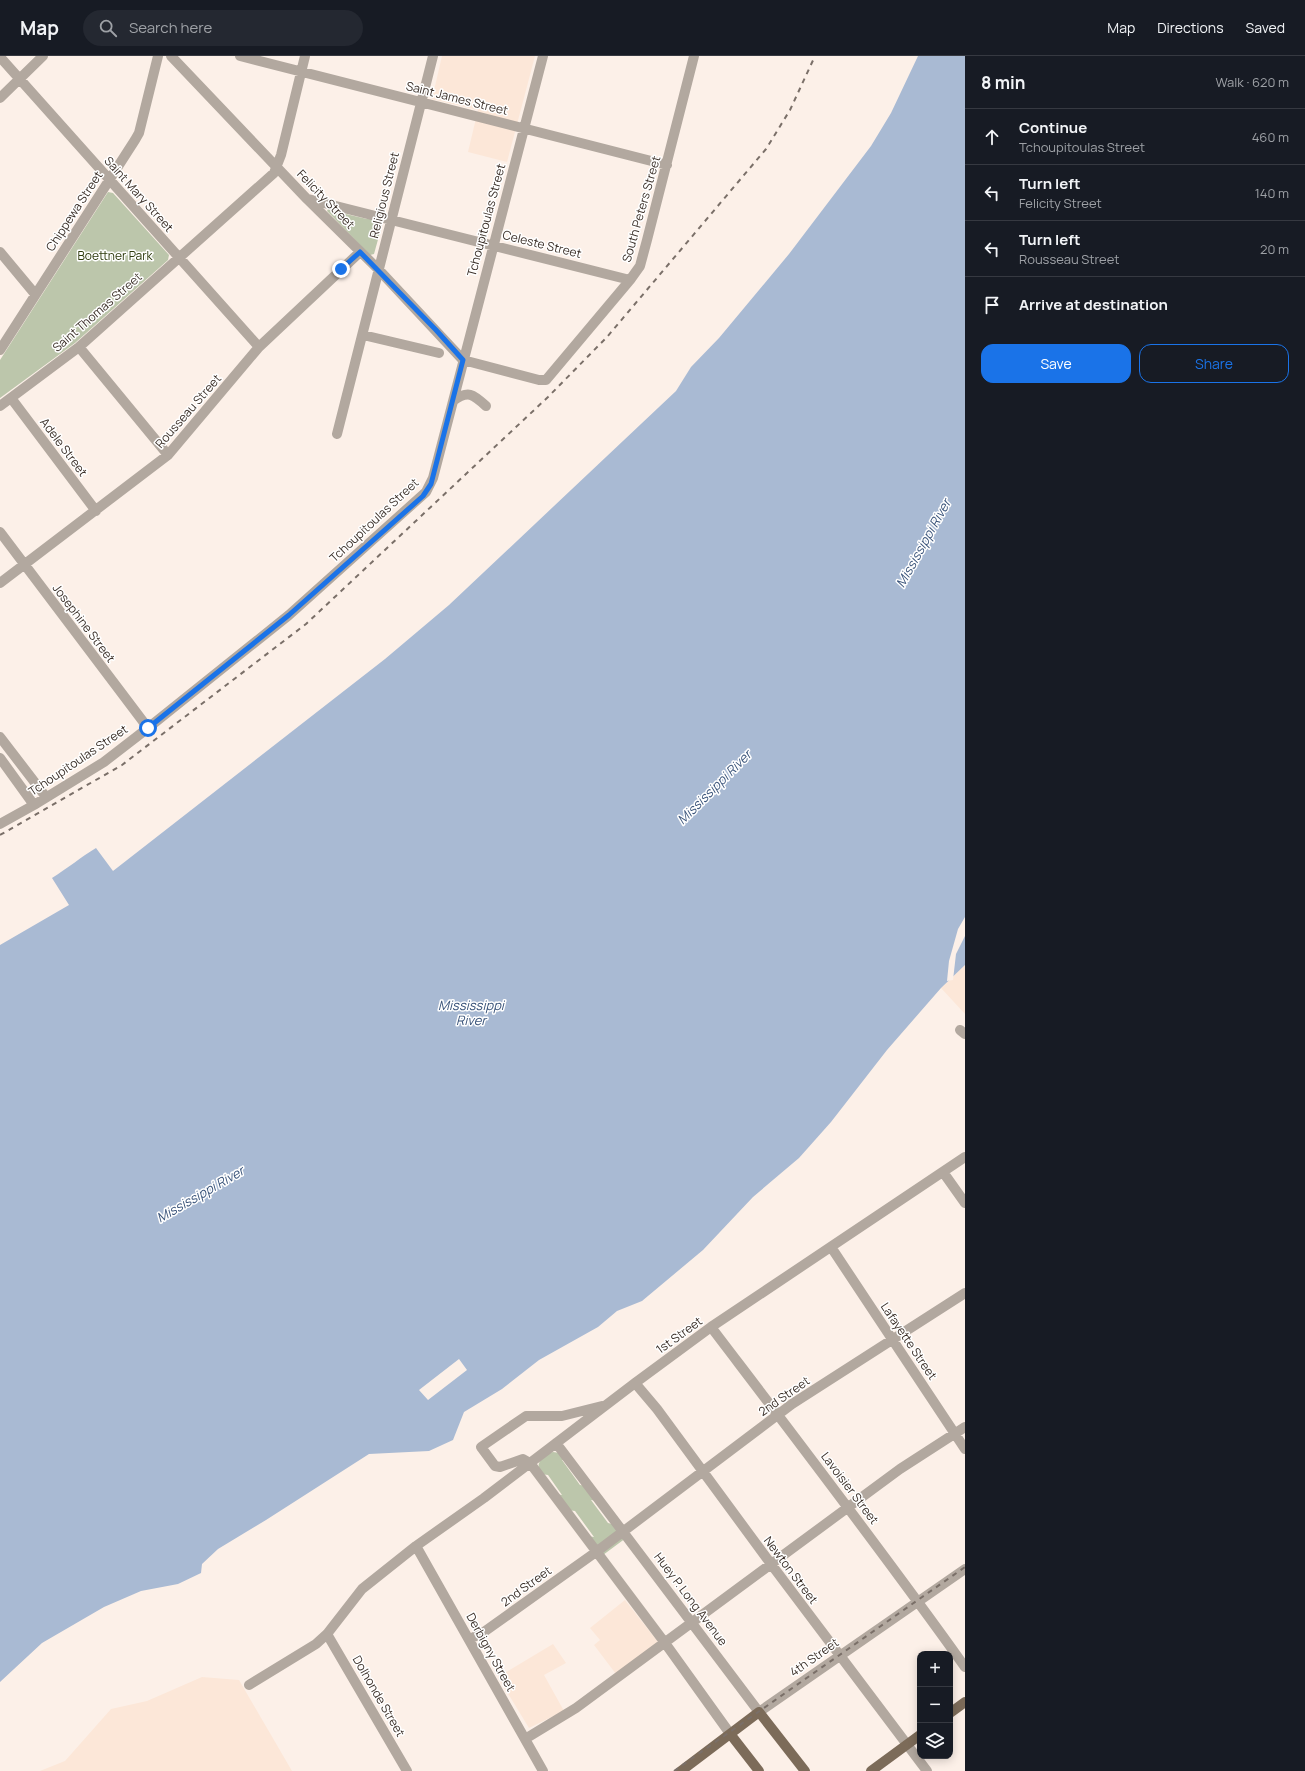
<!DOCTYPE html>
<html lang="en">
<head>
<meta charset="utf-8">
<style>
  :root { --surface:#171b24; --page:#242831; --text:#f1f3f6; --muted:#9ea1a6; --line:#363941; --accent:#1a73e8 }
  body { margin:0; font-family:Manrope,sans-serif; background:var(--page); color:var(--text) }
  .controls { position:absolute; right:12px; bottom:12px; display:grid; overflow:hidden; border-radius:8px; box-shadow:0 2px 10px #0003 }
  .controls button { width:36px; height:36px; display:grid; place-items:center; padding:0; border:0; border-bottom:1px solid var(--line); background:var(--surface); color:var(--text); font:20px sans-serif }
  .stop { position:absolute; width:12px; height:12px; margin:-9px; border:3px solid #1a73e8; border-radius:50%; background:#fff }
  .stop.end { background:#1a73e8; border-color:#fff; box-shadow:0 1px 4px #0008 }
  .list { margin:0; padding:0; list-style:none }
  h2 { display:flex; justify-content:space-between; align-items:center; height:52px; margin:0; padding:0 16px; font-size:17px }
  h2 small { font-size:13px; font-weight:400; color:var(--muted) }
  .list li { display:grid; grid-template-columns:26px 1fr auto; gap:12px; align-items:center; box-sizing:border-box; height:56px; padding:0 16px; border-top:1px solid var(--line) }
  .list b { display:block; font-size:15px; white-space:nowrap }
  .list p { margin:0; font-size:13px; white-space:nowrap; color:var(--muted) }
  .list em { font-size:13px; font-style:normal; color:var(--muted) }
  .actions { display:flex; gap:8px; padding:12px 16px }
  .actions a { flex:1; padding:9px 0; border:1px solid var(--accent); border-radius:12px; text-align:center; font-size:14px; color:var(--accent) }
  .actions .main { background:var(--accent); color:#fff }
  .icon { flex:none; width:22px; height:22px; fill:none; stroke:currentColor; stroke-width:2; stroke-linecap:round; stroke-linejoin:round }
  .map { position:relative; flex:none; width:965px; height:1715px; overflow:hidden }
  header { display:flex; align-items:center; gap:24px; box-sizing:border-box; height:56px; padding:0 20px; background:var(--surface); border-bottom:1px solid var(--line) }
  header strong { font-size:19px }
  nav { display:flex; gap:22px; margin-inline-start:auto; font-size:14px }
  .search { width:280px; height:36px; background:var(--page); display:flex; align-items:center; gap:10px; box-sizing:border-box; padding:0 14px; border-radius:22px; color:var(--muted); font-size:15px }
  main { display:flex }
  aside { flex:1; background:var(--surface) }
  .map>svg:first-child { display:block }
  .built { fill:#fce7d8 }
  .green { fill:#bcc6ab }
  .water { fill:#a9bad3 }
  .pier { fill:#fcf0e8 }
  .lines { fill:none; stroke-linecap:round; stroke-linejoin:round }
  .minor { stroke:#b2a89f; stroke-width:10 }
  .major { stroke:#7c6b59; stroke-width:10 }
  .rail { stroke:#7a6f68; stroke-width:2; stroke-dasharray:5 5; stroke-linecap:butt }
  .route { stroke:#1a73e8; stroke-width:5 }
  .labels { text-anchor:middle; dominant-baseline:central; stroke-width:3; stroke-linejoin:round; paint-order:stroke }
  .street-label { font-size:12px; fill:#3c312a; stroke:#fff }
  .park-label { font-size:12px; fill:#2d3a0c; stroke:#fff }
  .water-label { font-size:13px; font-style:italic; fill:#3a547a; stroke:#fff }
</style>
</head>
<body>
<header>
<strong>Map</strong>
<div class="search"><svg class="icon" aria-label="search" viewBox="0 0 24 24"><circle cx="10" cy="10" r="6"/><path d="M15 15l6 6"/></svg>Search here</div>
<nav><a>Map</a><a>Directions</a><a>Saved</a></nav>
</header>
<main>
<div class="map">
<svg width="965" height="1715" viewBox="0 0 965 1715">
  <rect width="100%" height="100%" fill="#fcf0e8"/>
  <path class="built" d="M 442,0 L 535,0 L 507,106 L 468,96 L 478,54 L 432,43 Z
    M 965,909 L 965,958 L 941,932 Z
    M 625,1544 L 658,1586 L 616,1618 L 594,1589 L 600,1584 L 590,1572 Z
    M 553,1588 L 566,1607 L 544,1619 L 564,1655 L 529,1672 L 498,1621 Z
    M 202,1621 L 239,1624 L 292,1715 L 40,1715 L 65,1705 L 111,1653 L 147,1645 Z"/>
  <path class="green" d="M 108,136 L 113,137 L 169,199 L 168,204 L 75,287 L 0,342 L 0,304 Z
    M 329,151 L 333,155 L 367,163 L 368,161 L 379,164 L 378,168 L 382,169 L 374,198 L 370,199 L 327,155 Z
    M 553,1396 L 560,1397 L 568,1405 L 562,1404 L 580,1429 L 587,1430 L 598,1445 L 591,1444 L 608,1467 L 616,1469 L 626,1482 L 603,1499 L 587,1480 L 594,1481 L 575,1455 L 568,1454 L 556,1438 L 562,1439 L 548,1419 L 541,1418 C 534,1408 543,1398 553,1396 Z"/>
  <path class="water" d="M 918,0 L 965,0 L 965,909 L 941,932 L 887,994 L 831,1066 L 799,1102 L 753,1141 L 703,1194 L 642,1245 L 617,1255 L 598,1271 L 539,1304 L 502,1333 L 464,1356 L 453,1384 L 429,1395 L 369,1398 L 266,1464 L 218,1493 L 202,1508 L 201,1517 L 178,1528 L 141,1535 L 104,1551 L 42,1587 L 0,1626 L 0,889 L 69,849 L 52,822 C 68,812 81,801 96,792 L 113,815 L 385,603 L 449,549 L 676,335 L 691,311 L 719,282 L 789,198 L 871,90 L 891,57 Z"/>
  <path class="pier" d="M 965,861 L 965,880 L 956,898 L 953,924 L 947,925 L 949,905 L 958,873 Z
    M 459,1303 L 467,1314 L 428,1344 L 419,1334 Z"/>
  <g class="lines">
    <path class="minor" d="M 171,0 L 307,143 L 379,214 L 463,304
      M 240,0 L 667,109
      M 0,1 L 259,291
      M 0,42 L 43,0
      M 308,143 L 630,224
      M 0,196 L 35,238
      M 363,279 L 439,297
      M 79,291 L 168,399
      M 0,294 L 135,84 L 139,77 L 158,0
      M 463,304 L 539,324 L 546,324 L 630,224 L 640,210 L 647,184 L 694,0
      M 11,342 L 96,455
      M 453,345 C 468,334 473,338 486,350
      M 0,350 L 79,291 L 274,117 L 281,99 L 305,0
      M 337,378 L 433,0
      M 0,476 L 148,672
      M 0,527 L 168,399 L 259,291 L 360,196
      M 0,681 L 46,741
      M 0,702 L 34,749
      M 0,768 L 34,749 L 104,706 L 148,672 L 289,559 L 426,436 L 433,422 L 543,0
      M 960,974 L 965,978
      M 943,1116 L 965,1147
      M 831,1191 L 965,1393
      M 711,1271 C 797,1384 883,1496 965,1611
      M 635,1327 L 657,1353 L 771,1508 L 927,1715
      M 602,1350 L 562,1360 L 526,1360 L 481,1391 L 495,1410 L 500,1411 L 523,1403 L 530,1407 L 665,1587 L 731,1679
      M 556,1387 L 759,1656 L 965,1513
      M 416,1490 L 543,1715
      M 327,1578 L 407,1715
      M 469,1583 L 481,1578 L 596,1496 L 792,1348 L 965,1237
      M 249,1629 L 316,1588 L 327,1578 L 362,1533 L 416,1490 L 484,1442 L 635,1327 L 711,1271 L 965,1101
      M 525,1683 L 576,1652 L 900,1413 L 965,1371"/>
    <path class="major" d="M 950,1657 L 965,1646
      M 731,1679 L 759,1715
      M 681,1715 L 759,1656 L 805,1715
      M 871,1715 L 920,1679"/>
    <path class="rail" d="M 0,779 L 122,709 L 306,568 L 548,341 L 607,281 L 766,93 L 790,54 L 815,0
      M 674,1715 L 965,1511"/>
  </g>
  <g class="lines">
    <path class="route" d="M 148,672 L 289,559 L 423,440 L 431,428 L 463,304 L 436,274 L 360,196 L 341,213"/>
  </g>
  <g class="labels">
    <g class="street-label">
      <text transform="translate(457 42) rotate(14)">Saint James Street</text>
      <text transform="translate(139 138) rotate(48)">Saint Mary Street</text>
      <text transform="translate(384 139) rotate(-76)">Religious Street</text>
      <text transform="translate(326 143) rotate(46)">Felicity Street</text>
      <text transform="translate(641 153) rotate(-74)">South Peters Street</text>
      <text transform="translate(74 155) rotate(-57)">Chippewa Street</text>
      <text transform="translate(486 164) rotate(-75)">Tchoupitoulas Street</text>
      <text transform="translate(542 188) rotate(14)">Celeste Street</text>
      <text transform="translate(97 256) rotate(-41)">Saint Thomas Street</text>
      <text transform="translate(188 355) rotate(-49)">Rousseau Street</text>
      <text transform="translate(64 391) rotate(53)">Adele Street</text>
      <text transform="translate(374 464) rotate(-43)">Tchoupitoulas Street</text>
      <text transform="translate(84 567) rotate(53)">Josephine Street</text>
      <text transform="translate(78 704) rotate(-34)">Tchoupitoulas Street</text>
      <text transform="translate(679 1279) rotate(-36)">1st Street</text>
      <text transform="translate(909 1285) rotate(56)">Lafayette Street</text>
      <text transform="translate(784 1340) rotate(-35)">2nd Street</text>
      <text transform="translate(850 1432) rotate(53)">Lavoisier Street</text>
      <text transform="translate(791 1514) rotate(53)">Newton Street</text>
      <text transform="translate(526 1530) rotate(-36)">2nd Street</text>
      <text transform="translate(691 1543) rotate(53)">Huey P. Long Avenue</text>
      <text transform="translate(491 1596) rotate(61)">Derbigny Street</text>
      <text transform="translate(814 1601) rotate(-35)">4th Street</text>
      <text transform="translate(379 1640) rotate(60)">Dolhonde Street</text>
    </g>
    <g class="park-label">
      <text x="115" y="199">Boettner Park</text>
    </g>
    <g class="water-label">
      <text transform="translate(923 487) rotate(-61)">Mississippi River</text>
      <text transform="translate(714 731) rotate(-45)">Mississippi River</text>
      <text x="471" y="949">Mississippi<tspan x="471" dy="15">River</tspan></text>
      <text transform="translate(200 1138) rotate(-30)">Mississippi River</text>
    </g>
  </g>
</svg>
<div class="controls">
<button>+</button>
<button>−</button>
<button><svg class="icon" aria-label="layers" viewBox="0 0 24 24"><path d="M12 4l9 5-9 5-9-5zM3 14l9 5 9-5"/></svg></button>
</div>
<div class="stop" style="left:148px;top:672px"></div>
<div class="stop end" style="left:341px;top:213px"></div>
</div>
<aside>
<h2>8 min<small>Walk · 620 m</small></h2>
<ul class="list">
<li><svg class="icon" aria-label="ahead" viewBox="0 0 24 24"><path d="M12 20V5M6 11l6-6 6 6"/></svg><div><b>Continue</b><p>Tchoupitoulas Street</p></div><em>460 m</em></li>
<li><svg class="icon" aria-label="left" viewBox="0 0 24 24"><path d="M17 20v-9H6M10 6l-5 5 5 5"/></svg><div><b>Turn left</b><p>Felicity Street</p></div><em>140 m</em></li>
<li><svg class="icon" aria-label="left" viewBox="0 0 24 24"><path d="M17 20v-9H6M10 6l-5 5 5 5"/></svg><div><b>Turn left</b><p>Rousseau Street</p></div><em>20 m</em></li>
<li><svg class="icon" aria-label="arrive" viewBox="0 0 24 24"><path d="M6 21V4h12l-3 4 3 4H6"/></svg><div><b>Arrive at destination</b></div></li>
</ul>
<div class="actions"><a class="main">Save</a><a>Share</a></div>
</aside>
</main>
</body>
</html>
